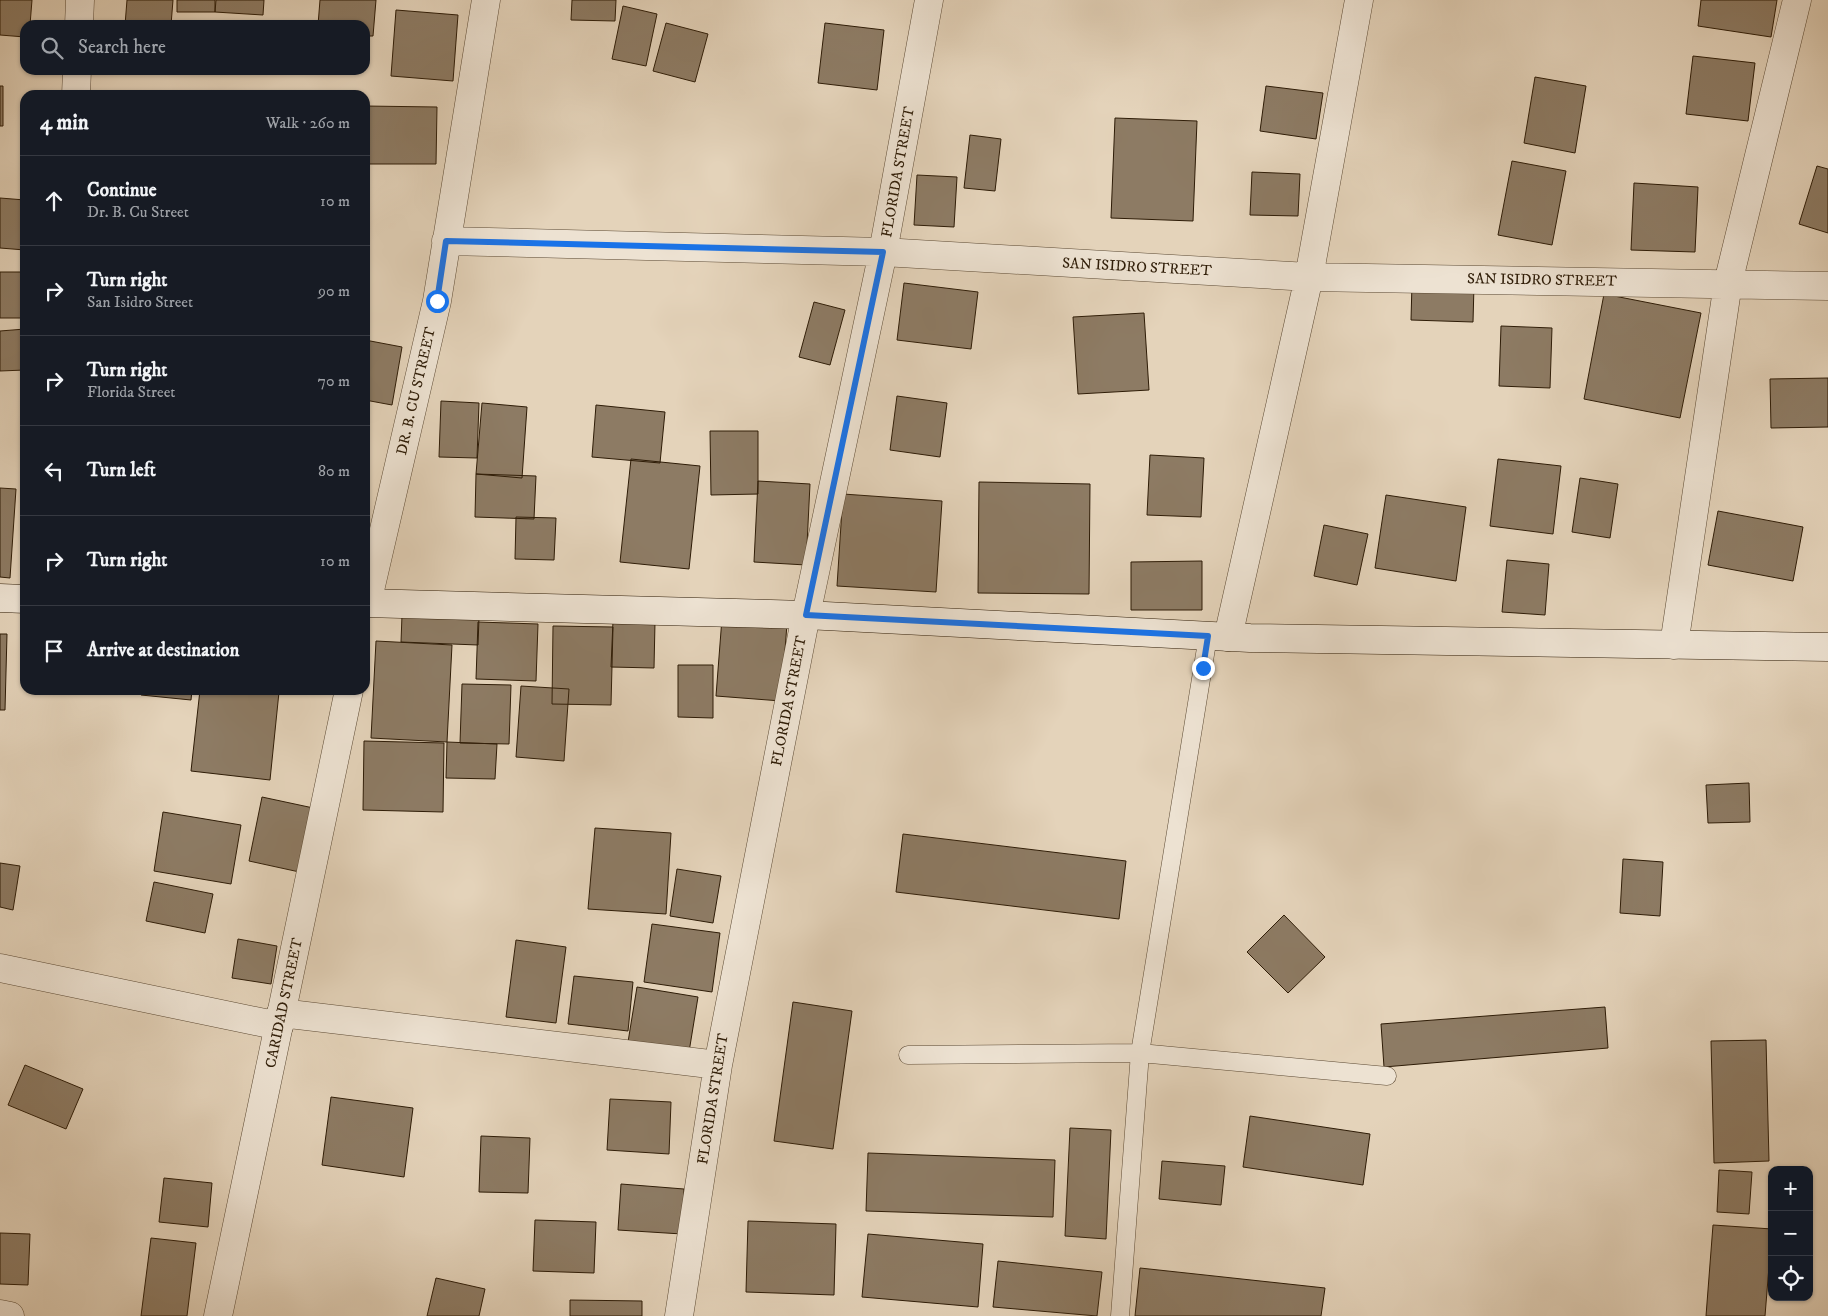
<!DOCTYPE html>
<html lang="en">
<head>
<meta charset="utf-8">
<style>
  :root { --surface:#171b24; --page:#242831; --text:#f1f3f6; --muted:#9ea1a6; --line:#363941 }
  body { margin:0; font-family:"IM FELL DW Pica",serif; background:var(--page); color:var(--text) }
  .controls { position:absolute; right:15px; bottom:15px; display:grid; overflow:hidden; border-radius:10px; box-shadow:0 1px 4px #0004 }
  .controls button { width:45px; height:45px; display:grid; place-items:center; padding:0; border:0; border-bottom:1px solid var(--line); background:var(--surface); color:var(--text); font:25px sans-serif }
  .stop { position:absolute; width:15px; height:15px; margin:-11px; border:4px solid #1a73e8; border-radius:50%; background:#fff }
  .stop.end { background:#1a73e8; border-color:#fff; box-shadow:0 1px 5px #0008 }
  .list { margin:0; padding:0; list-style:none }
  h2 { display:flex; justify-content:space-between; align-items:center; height:65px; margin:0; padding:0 20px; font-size:21px }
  h2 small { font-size:16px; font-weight:400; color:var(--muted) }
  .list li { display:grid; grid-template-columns:32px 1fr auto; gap:15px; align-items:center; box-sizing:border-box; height:90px; padding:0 20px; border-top:1px solid var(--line) }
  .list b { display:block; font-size:19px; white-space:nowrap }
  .list p { margin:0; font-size:16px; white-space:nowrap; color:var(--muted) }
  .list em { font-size:16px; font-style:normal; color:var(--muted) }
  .icon { flex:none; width:28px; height:28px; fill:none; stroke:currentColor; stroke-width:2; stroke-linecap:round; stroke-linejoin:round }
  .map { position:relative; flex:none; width:1828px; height:1316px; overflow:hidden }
  .search { position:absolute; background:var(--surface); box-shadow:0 1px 4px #0004; left:20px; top:20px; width:350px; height:55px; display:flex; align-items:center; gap:12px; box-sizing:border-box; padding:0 18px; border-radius:15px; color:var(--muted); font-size:19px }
  .panel { position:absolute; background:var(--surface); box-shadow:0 1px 4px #0004; left:20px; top:90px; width:350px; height:605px; border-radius:15px }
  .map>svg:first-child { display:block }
  .building { fill:#8d7b64; stroke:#2e1c07 }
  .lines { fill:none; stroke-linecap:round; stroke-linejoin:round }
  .service-casing { stroke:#5c4a34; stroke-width:19 }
  .minor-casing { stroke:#5c4a34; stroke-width:29 }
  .tertiary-casing { stroke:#5c4a34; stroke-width:29 }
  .secondary-casing { stroke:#2e1c07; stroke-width:29 }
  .service { stroke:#ede2d2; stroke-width:18 }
  .minor { stroke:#ede2d2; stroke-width:28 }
  .tertiary { stroke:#ede2d2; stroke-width:28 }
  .secondary { stroke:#ede2d2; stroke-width:28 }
  .route { stroke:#1a73e8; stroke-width:6 }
  .labels { text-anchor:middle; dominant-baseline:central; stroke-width:4; stroke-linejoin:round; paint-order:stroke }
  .street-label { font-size:15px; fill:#2e1c07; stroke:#ede2d2 }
</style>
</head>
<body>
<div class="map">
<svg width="1828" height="1316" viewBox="0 0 1828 1316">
  <rect width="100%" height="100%" fill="#e4d3ba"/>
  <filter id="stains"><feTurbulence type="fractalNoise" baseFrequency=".004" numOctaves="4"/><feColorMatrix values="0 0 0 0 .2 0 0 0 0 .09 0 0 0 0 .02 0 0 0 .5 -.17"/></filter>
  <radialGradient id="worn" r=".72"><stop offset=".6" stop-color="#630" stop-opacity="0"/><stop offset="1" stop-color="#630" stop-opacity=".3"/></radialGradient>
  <path class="building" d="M 0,0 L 32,0 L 30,25 L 25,25 L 25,37 L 0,35 Z
    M 127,0 L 173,0 L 171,25 L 125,25 Z
    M 177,0 L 215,0 L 215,12 L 177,12 Z
    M 216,0 L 264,0 L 263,15 L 215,12 Z
    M 320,0 L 376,0 L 373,36 L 365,36 L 365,25 L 318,25 Z
    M 572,0 L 616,0 L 615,21 L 571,20 Z
    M 1701,0 L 1777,0 L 1771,37 L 1698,26 Z
    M 623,6 L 657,14 L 646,66 L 612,59 Z
    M 396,10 L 458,15 L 453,81 L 391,76 Z
    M 666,23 L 708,34 L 695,82 L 653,71 Z
    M 825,23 L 884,30 L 877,90 L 818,83 Z
    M 1693,56 L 1755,63 L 1748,121 L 1686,114 Z
    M 1535,77 L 1586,86 L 1575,153 L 1524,143 Z
    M 0,86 L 3,86 L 3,126 L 0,126 Z
    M 1266,86 L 1323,93 L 1316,139 L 1260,131 Z
    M 365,106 L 437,107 L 436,164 L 365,164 Z
    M 1115,118 L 1197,121 L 1193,221 L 1111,218 Z
    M 970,135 L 1001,139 L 995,191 L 964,188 Z
    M 1512,161 L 1566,171 L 1552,245 L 1498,235 Z
    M 1817,166 L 1828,169 L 1828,233 L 1799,224 Z
    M 1252,172 L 1300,174 L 1298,216 L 1250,215 Z
    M 917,175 L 957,177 L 954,227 L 914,225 Z
    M 1634,183 L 1698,187 L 1695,252 L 1631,250 Z
    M 0,198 L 25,200 L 25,250 L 0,248 Z
    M 0,272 L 25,272 L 25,318 L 0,318 Z
    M 904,283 L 978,292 L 971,349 L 897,340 Z
    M 1412,283 L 1474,285 L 1473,322 L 1411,320 Z
    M 1604,294 L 1701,313 L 1680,418 L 1584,399 Z
    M 814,302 L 845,310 L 830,365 L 799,357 Z
    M 1144,313 L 1149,390 L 1078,394 L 1073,317 Z
    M 1501,326 L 1552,328 L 1550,388 L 1499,386 Z
    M 25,329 L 25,370 L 0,371 L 0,331 Z
    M 365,340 L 402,347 L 392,405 L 365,400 Z
    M 1828,378 L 1828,427 L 1771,428 L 1770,379 Z
    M 897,396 L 947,403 L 940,457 L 890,450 Z
    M 441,401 L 479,403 L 477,458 L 439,457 Z
    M 482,403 L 527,407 L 522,478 L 476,474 Z
    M 596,405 L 665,412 L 660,463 L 592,457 Z
    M 710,431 L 758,431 L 758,494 L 711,495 Z
    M 1150,455 L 1204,458 L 1201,517 L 1147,515 Z
    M 631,459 L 700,466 L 689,569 L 620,562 Z
    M 1498,459 L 1561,466 L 1553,534 L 1490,526 Z
    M 476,474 L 536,476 L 534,519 L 475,517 Z
    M 1580,478 L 1618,484 L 1610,538 L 1572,532 Z
    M 758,481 L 810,484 L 806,565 L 754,562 Z
    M 979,482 L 1090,484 L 1089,594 L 978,593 Z
    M 0,488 L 16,489 L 10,578 L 0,577 Z
    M 843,494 L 942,501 L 936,592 L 837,586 Z
    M 1386,495 L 1466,507 L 1456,581 L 1375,568 Z
    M 1718,511 L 1803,527 L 1793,581 L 1708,565 Z
    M 516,517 L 556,518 L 554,560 L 515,559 Z
    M 1324,525 L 1368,534 L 1357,585 L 1314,576 Z
    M 1507,560 L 1549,564 L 1545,615 L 1502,612 Z
    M 1202,561 L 1202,610 L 1131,610 L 1131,562 Z
    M 402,615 L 479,618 L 478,645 L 401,642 Z
    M 722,618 L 787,624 L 781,701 L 716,696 Z
    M 613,621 L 655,622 L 654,668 L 611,667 Z
    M 478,622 L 538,624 L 536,681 L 476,679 Z
    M 553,626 L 613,627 L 611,705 L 552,704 Z
    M 0,634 L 7,634 L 5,710 L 0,710 Z
    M 376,641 L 452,645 L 447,742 L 371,738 Z
    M 678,665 L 713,665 L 713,718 L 678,717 Z
    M 462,684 L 511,685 L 509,744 L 460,743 Z
    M 521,686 L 569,689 L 564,761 L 516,757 Z
    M 44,690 L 112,690 L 112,693 L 44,692 Z
    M 141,690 L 192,690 L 191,700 L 141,695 Z
    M 200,690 L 279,692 L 270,780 L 191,771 Z
    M 364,741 L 444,743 L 443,812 L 363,810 Z
    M 447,742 L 497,744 L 495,779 L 446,778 Z
    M 1749,783 L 1750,822 L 1708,823 L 1706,785 Z
    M 262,797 L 318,809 L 304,873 L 249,861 Z
    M 163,812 L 241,825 L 231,884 L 154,871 Z
    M 595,828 L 671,833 L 666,914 L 588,909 Z
    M 903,834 L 1126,861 L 1119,919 L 896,892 Z
    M 1623,859 L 1663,862 L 1660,916 L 1620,913 Z
    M 0,863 L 20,866 L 13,910 L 0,907 Z
    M 677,869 L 721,876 L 713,923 L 670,916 Z
    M 154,882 L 213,894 L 205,933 L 146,921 Z
    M 1284,915 L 1325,957 L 1288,993 L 1247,952 Z
    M 652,924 L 720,933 L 712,992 L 644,982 Z
    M 238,939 L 277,946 L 271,984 L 232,978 Z
    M 516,940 L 566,947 L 556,1023 L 506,1017 Z
    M 574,976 L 633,982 L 628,1031 L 568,1024 Z
    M 637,987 L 698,997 L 689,1052 L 628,1042 Z
    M 793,1002 L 852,1011 L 833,1149 L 774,1141 Z
    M 1605,1007 L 1608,1048 L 1384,1067 L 1381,1024 Z
    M 1766,1040 L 1769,1161 L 1714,1163 L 1711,1041 Z
    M 25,1065 L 83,1089 L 66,1129 L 8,1105 Z
    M 331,1097 L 413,1108 L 404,1177 L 322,1165 Z
    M 610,1099 L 671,1102 L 669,1154 L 607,1150 Z
    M 1250,1116 L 1370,1134 L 1363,1185 L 1243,1167 Z
    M 1070,1128 L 1111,1130 L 1106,1239 L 1065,1236 Z
    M 481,1136 L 530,1138 L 528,1193 L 479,1192 Z
    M 868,1153 L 1055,1160 L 1053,1217 L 866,1211 Z
    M 1162,1161 L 1225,1166 L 1221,1205 L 1159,1199 Z
    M 1719,1170 L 1752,1172 L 1749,1214 L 1717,1212 Z
    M 164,1178 L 212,1183 L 208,1227 L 159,1222 Z
    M 621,1184 L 684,1189 L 682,1234 L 618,1230 Z
    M 535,1220 L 596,1222 L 594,1273 L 533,1271 Z
    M 748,1221 L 836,1224 L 834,1295 L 746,1292 Z
    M 1713,1225 L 1772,1229 L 1765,1316 L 1706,1316 Z
    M 0,1233 L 30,1234 L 28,1285 L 0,1284 Z
    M 868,1234 L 983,1244 L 978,1307 L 862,1297 Z
    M 151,1238 L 196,1243 L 187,1316 L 141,1316 Z
    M 998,1261 L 1102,1272 L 1097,1316 L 993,1307 Z
    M 1140,1268 L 1325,1288 L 1321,1316 L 1135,1316 Z
    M 436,1278 L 485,1289 L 479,1316 L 427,1316 Z
    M 570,1300 L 642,1301 L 642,1316 L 570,1316 Z"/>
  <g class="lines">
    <g class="service-casing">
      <path id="service" d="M 908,1055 L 1140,1053 L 1387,1076
        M 1120,1316 L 1140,1053 L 1208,636"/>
    </g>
    <g class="minor-casing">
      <path id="minor" d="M 446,241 L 883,252 L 1309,277 L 1828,286
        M 367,603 L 437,301 L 486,0
        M 1228,637 L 1309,277 L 1359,0
        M 1674,645 L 1728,283 L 1797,0
        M 0,968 L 279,1026
        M 281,1013 L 718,1065
        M 0,1314 L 10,1316
        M 679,1316 L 718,1065 L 806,615 L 883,252 L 929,0"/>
    </g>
    <g class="tertiary-casing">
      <path id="tertiary" d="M 79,25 L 80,0
        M 76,95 L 77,70
        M 218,1316 L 349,690"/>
    </g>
    <g class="secondary-casing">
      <path id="secondary" d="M 0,598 L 25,599
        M 365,603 L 806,615 L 1250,638 L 1828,647"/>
    </g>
    <use href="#service" class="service"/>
    <use href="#minor" class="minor"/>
    <use href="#tertiary" class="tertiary"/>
    <use href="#secondary" class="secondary"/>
  </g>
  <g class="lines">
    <path class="route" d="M 437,301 L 446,241 L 883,252 L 806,615 L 1208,636 L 1203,668"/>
  </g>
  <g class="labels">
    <g class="street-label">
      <text transform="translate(898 172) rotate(-80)">FLORIDA STREET</text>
      <text transform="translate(1137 267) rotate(3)">SAN ISIDRO STREET</text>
      <text transform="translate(1542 280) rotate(1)">SAN ISIDRO STREET</text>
      <text transform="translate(416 391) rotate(-77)">DR. B. CU STREET</text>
      <text transform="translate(789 701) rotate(-79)">FLORIDA STREET</text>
      <text transform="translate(284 1003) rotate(-78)">CARIDAD STREET</text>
      <text transform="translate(713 1099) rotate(-81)">FLORIDA STREET</text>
    </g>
  </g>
  <rect width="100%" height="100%" filter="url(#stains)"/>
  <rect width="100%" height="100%" fill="url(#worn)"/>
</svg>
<div class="controls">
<button>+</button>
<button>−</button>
<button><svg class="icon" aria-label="locate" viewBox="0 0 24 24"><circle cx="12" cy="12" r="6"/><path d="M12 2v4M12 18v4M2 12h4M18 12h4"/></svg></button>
</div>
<div class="stop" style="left:437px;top:301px"></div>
<div class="stop end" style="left:1203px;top:668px"></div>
<div class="search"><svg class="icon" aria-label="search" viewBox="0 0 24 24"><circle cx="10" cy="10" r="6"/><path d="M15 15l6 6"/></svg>Search here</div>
<section class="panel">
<h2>4 min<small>Walk · 260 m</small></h2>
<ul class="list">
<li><svg class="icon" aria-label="ahead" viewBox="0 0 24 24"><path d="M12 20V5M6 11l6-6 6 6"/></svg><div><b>Continue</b><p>Dr. B. Cu Street</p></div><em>10 m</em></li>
<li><svg class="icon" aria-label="right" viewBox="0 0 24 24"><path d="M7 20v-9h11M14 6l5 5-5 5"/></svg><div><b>Turn right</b><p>San Isidro Street</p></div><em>90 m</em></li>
<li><svg class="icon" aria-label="right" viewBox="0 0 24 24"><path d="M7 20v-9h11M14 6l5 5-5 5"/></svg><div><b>Turn right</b><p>Florida Street</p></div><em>70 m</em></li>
<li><svg class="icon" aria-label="left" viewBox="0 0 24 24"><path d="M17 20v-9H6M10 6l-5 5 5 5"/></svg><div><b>Turn left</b></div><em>80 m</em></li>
<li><svg class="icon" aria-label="right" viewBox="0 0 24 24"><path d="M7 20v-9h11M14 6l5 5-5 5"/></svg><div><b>Turn right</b></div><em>10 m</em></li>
<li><svg class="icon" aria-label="arrive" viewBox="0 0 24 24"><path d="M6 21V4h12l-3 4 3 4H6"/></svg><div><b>Arrive at destination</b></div></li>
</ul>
</section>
</div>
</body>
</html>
